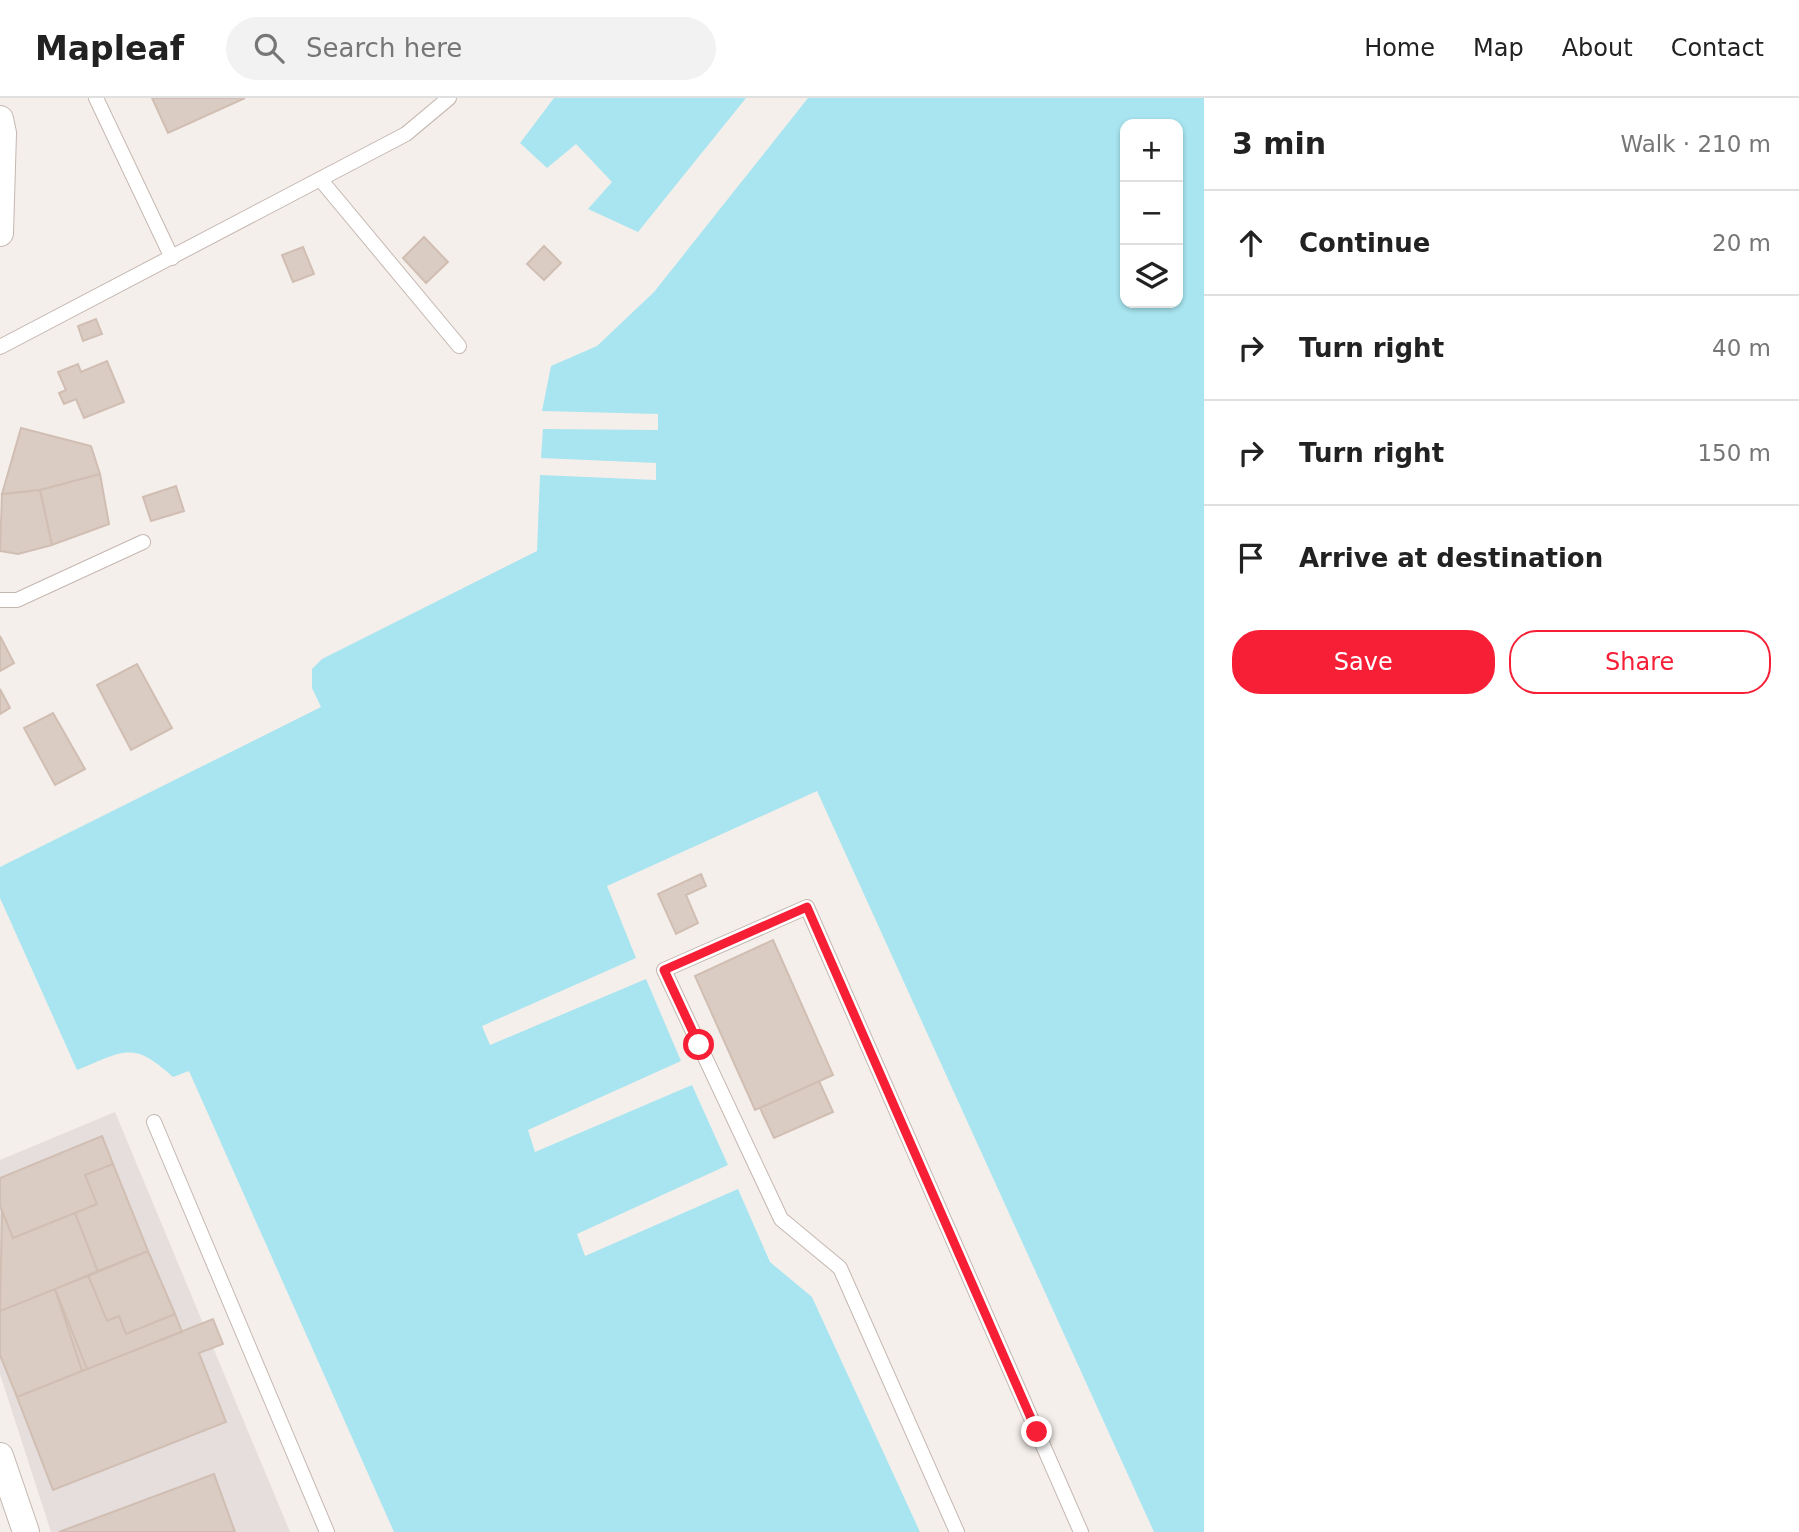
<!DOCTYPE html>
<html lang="en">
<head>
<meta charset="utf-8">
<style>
  :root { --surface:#fff; --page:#f2f2f2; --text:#222; --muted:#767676; --line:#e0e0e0; --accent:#f71f36 }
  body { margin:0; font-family:"DejaVu Sans",sans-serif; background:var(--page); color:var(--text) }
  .controls { position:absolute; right:21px; top:21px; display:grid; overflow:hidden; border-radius:14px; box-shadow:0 2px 5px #0004 }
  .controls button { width:63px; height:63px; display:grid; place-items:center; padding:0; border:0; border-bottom:2px solid var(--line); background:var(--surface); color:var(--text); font:35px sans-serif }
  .stop { position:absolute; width:21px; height:21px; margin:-16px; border:5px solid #f71f36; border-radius:50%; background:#fff }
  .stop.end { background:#f71f36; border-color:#fff; box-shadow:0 2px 7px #0008 }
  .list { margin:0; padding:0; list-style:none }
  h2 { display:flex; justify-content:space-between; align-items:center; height:91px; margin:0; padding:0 28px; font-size:30px }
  h2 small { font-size:23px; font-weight:400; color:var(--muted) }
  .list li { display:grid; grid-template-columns:46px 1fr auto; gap:21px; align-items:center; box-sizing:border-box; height:105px; padding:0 28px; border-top:2px solid var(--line) }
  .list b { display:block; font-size:26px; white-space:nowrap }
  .list em { font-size:23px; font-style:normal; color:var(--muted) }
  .actions { display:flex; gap:14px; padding:21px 28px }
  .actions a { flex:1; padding:16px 0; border:2px solid var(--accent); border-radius:28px; text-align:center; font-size:24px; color:var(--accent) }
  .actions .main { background:var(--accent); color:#fff }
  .icon { flex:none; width:38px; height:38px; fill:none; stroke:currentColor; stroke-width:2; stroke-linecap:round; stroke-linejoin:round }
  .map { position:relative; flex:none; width:1204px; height:1434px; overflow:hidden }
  header { display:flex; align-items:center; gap:42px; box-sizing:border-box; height:98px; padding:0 35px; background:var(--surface); border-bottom:2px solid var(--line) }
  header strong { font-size:33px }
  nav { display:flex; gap:38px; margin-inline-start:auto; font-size:24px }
  .search { width:490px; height:63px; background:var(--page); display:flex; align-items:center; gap:18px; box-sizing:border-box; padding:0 24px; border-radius:38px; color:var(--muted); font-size:26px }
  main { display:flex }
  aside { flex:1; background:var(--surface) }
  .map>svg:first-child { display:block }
  .industrial { fill:#e5dedc }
  .water { fill:#a8e5f0; fill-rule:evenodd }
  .building { fill:#dacbc3; stroke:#d1beb3; stroke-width:2 }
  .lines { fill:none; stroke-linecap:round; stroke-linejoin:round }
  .lane-casing { stroke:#c4b7b0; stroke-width:16 }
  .street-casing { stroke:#c4b7b0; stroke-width:28 }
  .lane { stroke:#fff; stroke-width:14 }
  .street { stroke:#fff; stroke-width:26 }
  .route { stroke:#f71f36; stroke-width:9 }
</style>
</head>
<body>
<header>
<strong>Mapleaf</strong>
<div class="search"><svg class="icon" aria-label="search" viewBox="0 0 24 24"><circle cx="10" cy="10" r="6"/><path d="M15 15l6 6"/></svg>Search here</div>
<nav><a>Home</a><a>Map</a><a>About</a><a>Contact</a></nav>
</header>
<main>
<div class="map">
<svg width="1204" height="1434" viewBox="0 0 1204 1434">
  <rect width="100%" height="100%" fill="#f5efeb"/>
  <path class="industrial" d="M 115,1014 L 290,1434 L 51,1434 L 0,1276 L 0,1062 Z"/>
  <path class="water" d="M 554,0 L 746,0 L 638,134 L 588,111 L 612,84 L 576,46 L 547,70 L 520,45 Z
    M 808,0 L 1204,0 L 1204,1434 L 1154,1434 L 817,693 L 607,788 L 636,860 L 482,928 L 490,947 L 646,881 L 681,963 L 528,1032 L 535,1054 L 692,987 L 728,1067 L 577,1136 L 585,1158 L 738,1091 L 770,1164 L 812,1199 L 920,1434 L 394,1434 L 189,973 L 173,979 C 133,942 124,953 77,972 L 0,800 L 0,769 L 321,609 L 312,590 L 312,571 L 322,561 L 537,453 L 540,377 L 656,382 L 656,365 L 541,360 L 543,331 L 658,332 L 658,316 L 542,313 L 551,268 L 597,248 L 654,194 ZM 1178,26 L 1178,205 L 1125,205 L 1125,26 Z"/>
  <path class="building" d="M 152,0 L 245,0 L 168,35 Z
    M 424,139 L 448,164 L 426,185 L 403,160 Z
    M 544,148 L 561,165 L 544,182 L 527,166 Z
    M 303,149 L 314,176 L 293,184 L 282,157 Z
    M 96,221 L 102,236 L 83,243 L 78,228 Z
    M 107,263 L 124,304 L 84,320 L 76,301 L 64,306 L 59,295 L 66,292 L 58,274 L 78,266 L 81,274 Z
    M 21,330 L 91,348 L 100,376 L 40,392 L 2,396 Z
    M 100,376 L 109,426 L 52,447 L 40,392 Z
    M 176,388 L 184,413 L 151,423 L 143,399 Z
    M 40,392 L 52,447 L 18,456 L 0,453 L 2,396 Z
    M 0,538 L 14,565 L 0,573 Z
    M 137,566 L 172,630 L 131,652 L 97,587 Z
    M 0,591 L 10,610 L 0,616 Z
    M 53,615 L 85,671 L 55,687 L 24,630 Z
    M 701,776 L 706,788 L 686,797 L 698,825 L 676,836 L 658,796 Z
    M 773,842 L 833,977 L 755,1012 L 695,878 Z
    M 819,983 L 833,1014 L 774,1040 L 760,1010 Z
    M 102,1038 L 113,1066 L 85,1077 L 97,1106 L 13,1140 L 0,1108 L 0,1080 Z
    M 113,1066 L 148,1153 L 98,1174 L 75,1115 L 97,1106 L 85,1077 Z
    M 2,1113 L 13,1140 L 75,1115 L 98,1174 L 0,1213 Z
    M 148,1153 L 175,1216 L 126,1236 L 119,1218 L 107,1223 L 88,1177 Z
    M 88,1177 L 107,1223 L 119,1218 L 126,1236 L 175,1216 L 182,1234 L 82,1273 L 55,1191 Z
    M 55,1191 L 87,1271 L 17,1299 L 0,1257 L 0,1213 Z
    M 213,1221 L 223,1246 L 199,1255 L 226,1324 L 53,1392 L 17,1299 Z
    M 214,1376 L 235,1434 L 59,1434 Z"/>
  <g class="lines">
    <g class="lane-casing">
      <path id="lane" d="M 96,0 L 172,160
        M 320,81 L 459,248
        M 0,249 L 406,36 L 449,0
        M 0,502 L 17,502 L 143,444
        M 154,1024 L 327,1434
        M 957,1434 L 840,1170 L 781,1121 L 664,872 L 807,809 L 1081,1434"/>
    </g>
    <g class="street-casing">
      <path id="street" d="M 0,21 L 3,35 L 0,135
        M 0,1358 L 26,1434"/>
    </g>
    <use href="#lane" class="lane"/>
    <use href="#street" class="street"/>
  </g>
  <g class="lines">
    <path class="route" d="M 699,947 L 664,872 L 807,809 L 1037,1334"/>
  </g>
</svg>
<div class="controls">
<button>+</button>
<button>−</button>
<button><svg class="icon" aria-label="layers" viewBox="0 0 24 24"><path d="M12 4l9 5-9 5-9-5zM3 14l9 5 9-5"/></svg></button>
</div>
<div class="stop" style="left:699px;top:947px"></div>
<div class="stop end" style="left:1037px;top:1334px"></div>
</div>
<aside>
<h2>3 min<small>Walk · 210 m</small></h2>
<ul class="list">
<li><svg class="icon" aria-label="ahead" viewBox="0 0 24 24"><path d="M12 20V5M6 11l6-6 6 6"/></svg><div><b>Continue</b></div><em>20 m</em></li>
<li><svg class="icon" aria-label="right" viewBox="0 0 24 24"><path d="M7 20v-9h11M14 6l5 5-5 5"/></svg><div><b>Turn right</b></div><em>40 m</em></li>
<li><svg class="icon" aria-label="right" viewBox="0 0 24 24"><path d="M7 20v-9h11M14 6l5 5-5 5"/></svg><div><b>Turn right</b></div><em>150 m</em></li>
<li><svg class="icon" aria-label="arrive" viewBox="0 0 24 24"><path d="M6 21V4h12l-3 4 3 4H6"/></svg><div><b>Arrive at destination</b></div></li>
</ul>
<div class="actions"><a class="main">Save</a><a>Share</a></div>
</aside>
</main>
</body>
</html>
